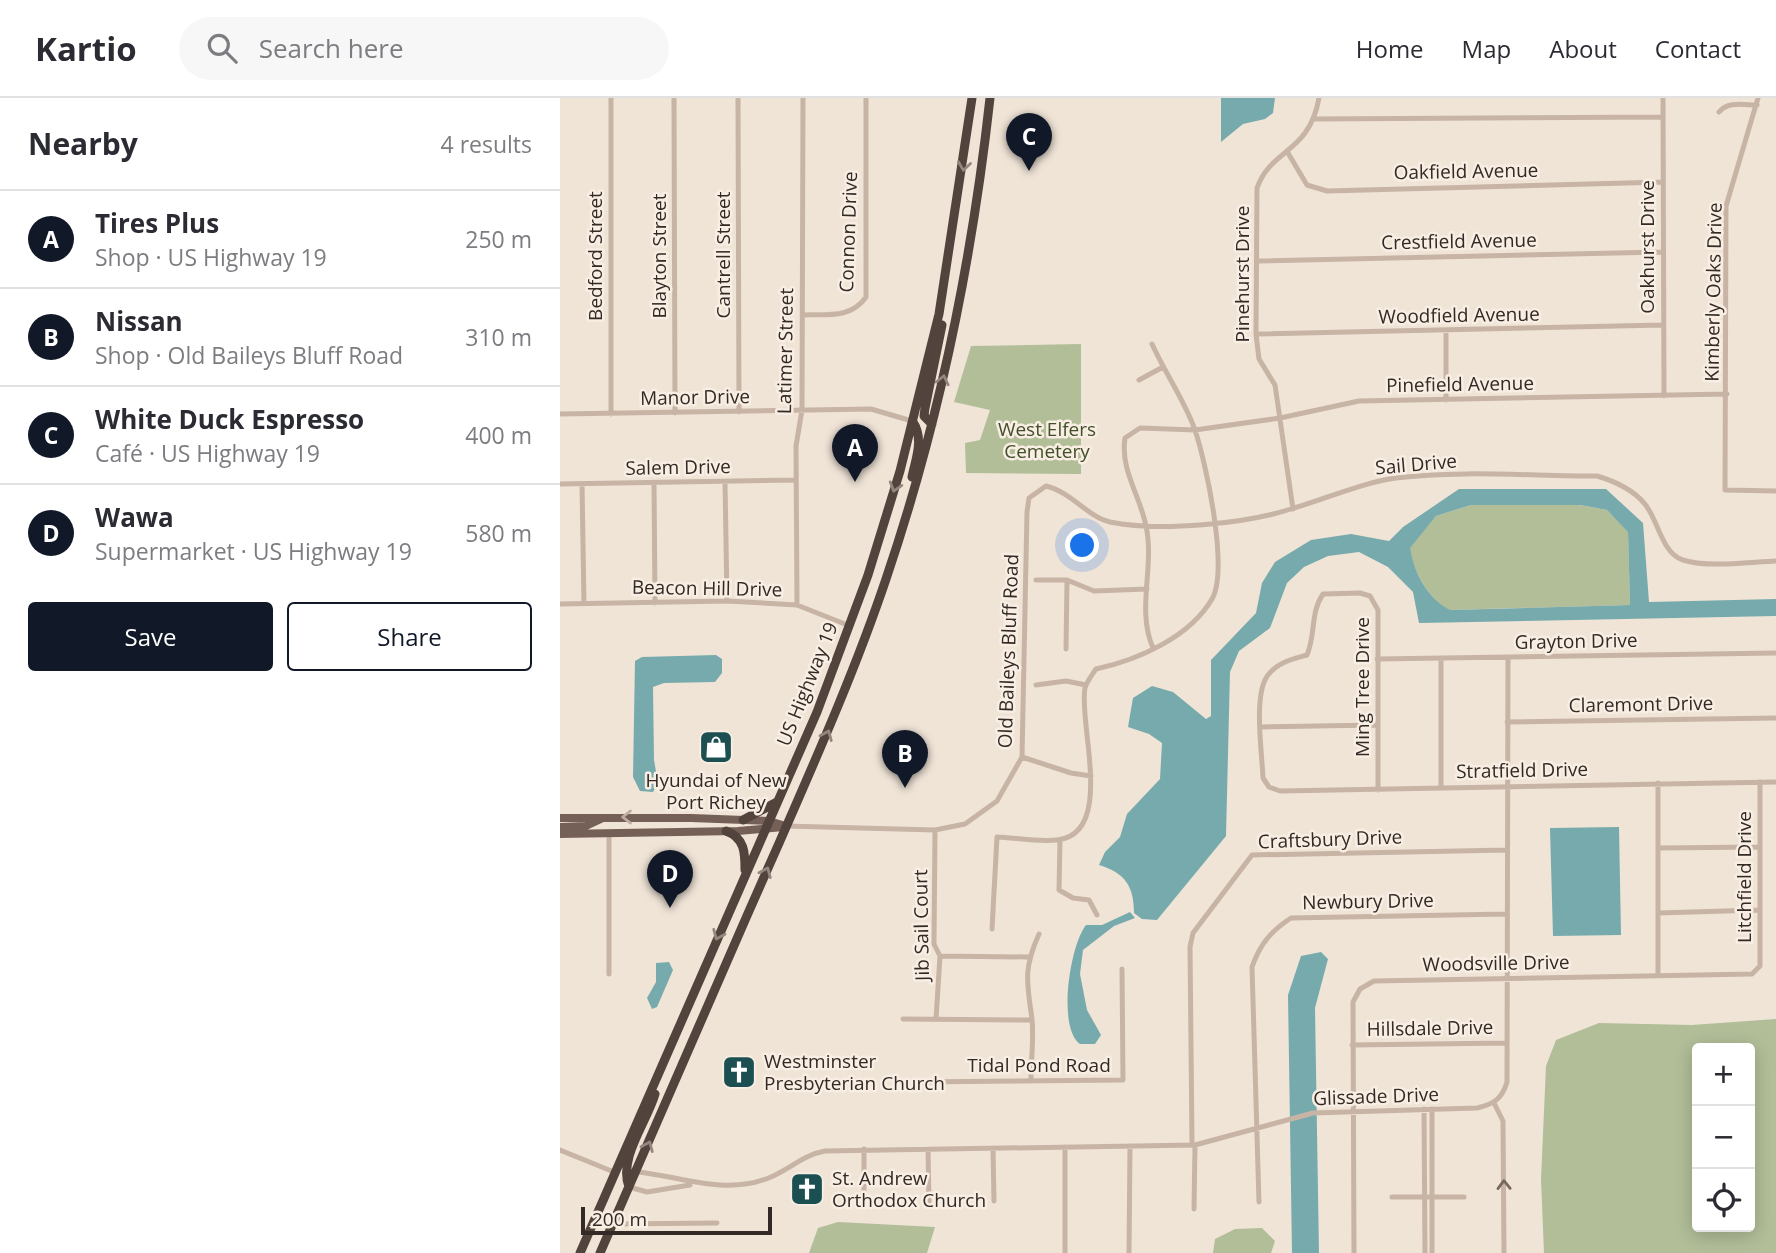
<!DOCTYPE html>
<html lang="en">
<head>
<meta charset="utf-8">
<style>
  :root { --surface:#fff; --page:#f7f7f7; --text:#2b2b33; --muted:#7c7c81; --line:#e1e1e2; --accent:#111827 }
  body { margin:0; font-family:"Open Sans",sans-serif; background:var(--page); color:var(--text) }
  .controls { position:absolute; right:21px; bottom:21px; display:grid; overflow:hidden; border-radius:7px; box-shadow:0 4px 18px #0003 }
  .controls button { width:63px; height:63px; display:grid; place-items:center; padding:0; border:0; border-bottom:2px solid var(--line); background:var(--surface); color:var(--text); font:35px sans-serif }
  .scale { position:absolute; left:21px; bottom:18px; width:191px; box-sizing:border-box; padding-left:7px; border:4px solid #332925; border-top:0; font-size:19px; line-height:24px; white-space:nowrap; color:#332925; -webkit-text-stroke:5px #f8eee3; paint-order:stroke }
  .you { position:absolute; left:523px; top:448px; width:24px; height:24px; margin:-18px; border:5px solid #fff; border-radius:50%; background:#1a73e8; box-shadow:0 0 0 10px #1a73e833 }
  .badge { display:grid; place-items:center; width:46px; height:46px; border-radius:50%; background:var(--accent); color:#fff; font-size:23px; font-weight:700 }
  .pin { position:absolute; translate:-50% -58px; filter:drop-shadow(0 2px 4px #0008) }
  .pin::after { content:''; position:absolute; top:37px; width:24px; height:21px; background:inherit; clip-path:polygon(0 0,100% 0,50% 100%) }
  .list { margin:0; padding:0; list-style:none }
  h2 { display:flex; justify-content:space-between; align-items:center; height:91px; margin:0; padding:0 28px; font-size:30px }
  h2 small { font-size:23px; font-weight:400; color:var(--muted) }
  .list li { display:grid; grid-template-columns:46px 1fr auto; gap:21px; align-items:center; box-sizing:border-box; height:98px; padding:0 28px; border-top:2px solid var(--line) }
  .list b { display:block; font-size:26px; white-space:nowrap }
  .list p { margin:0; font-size:23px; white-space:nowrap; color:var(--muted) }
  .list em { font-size:23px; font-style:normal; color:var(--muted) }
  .actions { display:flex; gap:14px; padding:21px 28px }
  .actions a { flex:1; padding:16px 0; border:2px solid var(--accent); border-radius:7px; text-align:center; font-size:24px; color:var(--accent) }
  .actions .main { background:var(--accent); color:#fff }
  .icon { flex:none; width:38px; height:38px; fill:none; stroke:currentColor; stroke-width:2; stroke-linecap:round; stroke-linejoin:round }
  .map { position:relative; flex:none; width:1216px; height:1155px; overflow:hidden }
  header { display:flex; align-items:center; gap:42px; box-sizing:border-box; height:98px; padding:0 35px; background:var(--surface); border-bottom:2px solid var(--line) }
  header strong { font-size:33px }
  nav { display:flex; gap:38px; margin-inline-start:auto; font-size:24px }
  .search { width:490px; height:63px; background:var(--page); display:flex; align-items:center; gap:18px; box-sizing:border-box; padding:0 24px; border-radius:38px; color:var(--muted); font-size:26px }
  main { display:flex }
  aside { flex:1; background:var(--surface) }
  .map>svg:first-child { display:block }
  .green { fill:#b1be98; fill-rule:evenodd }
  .water { fill:#77aaac; fill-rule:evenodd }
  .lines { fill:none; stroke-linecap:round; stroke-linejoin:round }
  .street { stroke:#c7b4a4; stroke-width:5 }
  .primary { stroke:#746057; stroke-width:8 }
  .highway { stroke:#53433d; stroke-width:9 }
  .oneway { stroke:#95877f }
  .oneway2 { stroke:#bdaea4 }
  .oneway3 { stroke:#76685e }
  .labels { text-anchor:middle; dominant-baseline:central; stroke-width:5; stroke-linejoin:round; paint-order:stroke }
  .street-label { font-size:19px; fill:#332925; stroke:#f8eee3 }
  .park-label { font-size:19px; fill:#42502a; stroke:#f8eee3 }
  .poi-label { font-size:19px; fill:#332925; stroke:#f8eee3; text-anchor:start }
</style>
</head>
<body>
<header>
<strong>Kartio</strong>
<div class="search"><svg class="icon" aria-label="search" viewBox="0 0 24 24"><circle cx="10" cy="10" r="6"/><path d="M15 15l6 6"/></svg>Search here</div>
<nav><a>Home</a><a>Map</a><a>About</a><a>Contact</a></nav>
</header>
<main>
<aside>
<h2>Nearby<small>4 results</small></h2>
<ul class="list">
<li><span class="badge">A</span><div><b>Tires Plus</b><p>Shop · US Highway 19</p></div><em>250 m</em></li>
<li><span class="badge">B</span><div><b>Nissan</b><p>Shop · Old Baileys Bluff Road</p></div><em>310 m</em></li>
<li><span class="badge">C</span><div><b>White Duck Espresso</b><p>Café · US Highway 19</p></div><em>400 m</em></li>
<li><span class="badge">D</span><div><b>Wawa</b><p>Supermarket · US Highway 19</p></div><em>580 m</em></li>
</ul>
<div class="actions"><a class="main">Save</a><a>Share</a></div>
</aside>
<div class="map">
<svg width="1216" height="1155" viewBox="0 0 1216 1155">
  <rect width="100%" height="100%" fill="#f0e4d7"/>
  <path class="green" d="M 521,246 L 521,376 L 406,375 L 405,345 L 420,342 L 430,312 L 394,304 L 411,248 Z
    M 911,407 L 1019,407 L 1047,412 L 1068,433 L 1070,507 L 889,512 C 867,500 855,474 849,450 L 876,418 Z
    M 1216,921 L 1216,1155 L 984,1155 L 981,1081 L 986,968 L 996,942 L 1039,925 L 1132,927 ZM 1137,950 L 1190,950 L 1190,1129 L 1137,1129 Z
    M 278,1124 L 375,1129 L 367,1155 L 249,1155 L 258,1130 Z
    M 702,1130 L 715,1143 L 711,1155 L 653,1155 L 655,1141 L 675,1131 Z"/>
  <path class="water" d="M 661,0 L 715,0 L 713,15 L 705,21 L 683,26 L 661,44 Z
    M 899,391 L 1046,391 L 1083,425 L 1089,504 L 1216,501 L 1216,518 L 859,525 L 853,494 L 828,469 L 799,454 L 768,458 L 744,469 L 727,485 L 710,530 L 679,553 L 670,574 L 666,738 L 597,822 L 582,821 L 574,815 C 574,788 565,775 539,767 L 545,754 L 560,739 L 567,716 L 600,681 L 602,645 L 589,636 L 568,629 L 573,600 L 592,588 L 613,594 L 646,621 L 651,618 L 651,562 L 696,515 L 702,485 L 715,464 L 751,442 L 791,436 L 829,443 L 843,429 ZM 911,407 L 1020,407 L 1047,412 L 1068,434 L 1070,507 L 890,512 C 867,500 854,474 850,450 L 876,418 Z
    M 156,557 L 162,561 L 162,575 L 155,584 L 104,585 L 93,589 L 94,662 L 98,685 L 93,694 L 80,693 L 73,679 L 75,563 L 82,559 Z
    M 1059,729 L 1061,837 L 993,838 L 990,730 Z
    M 570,814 L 575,820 L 554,828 L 523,852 L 520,876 L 527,912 L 541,937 L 535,946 L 520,946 C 497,930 510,847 526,827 L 542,827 Z
    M 761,854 L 768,861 L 755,910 L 759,1155 L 732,1155 L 728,897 L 741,858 Z
    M 109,864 L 113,872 L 97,909 L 92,911 L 87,900 L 96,884 L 96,865 Z"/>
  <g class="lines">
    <path class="street" d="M 114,0 L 115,315
      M 178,0 L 179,314
      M 1103,0 L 1104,298
      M 1198,0 L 1166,108 L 1165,392 L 1216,393
      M 1159,14 C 1168,3 1184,7 1197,7
      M 754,21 L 1103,19
      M 728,55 L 747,87 L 767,93 L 1103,84
      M 697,163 L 1103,154
      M 242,217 C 266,216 291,221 306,199 L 306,0
      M 886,233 L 886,302
      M 696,236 L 1103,227
      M 579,282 L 603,269
      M 0,316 L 311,311 L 352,323
      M 51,316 L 51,0
      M 165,384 L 167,503
      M 94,385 L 95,505
      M 0,386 L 236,382
      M 22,386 L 24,506
      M 733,411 L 715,287 L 699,261 L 696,236 L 697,90 C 711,50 749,56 759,0
      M 476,482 L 507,482 L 534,493 L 587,491
      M 0,506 L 167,503 L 237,507 L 290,528
      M 237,507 L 236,348 L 242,312 L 243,0
      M 593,550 C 576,511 595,469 586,428 C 580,397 560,372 565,340 L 580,330 L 635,332 L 720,320 L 799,303 L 1167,296
      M 506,551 L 507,482
      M 817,561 L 1216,555
      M 476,587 L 506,583 L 526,587
      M 947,624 L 1216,620
      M 701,629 L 818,627
      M 462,659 L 511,675 L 531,678
      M 1098,685 L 1098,877
      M 881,690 L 881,561
      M 818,692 L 818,512 L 810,498 L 800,495 L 763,496 C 750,515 756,536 747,557 C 733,561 718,564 708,577 C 693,596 702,654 703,680 L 709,689 L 720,693 C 886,691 1051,686 1216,684
      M 226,728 L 375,732 L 405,726 L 437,703 L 462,659 L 467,414 L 469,400 L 486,388 C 511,394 528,419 550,424 C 599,434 687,426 734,410 C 768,400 801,385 836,380 C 900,372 972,378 1037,378 C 1054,383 1072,391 1084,405 C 1098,420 1101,455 1123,462 C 1147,470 1190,464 1216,463
      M 375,732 L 374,846 L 380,858 L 376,921
      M 49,735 L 49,876
      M 500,742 L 499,792 L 513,800 L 529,802 L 537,817
      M 1098,750 L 1200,749
      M 1098,815 L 1199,812
      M 432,831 L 437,739 C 456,740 478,744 497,742 C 556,736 518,625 525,590 C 527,583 532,577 536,571 C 578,562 630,539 652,501 C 669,471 646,365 635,332 C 625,303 605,275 592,246
      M 380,858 L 468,859
      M 343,921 L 472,922
      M 792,947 L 947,945
      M 471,982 C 471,962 474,940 472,921 C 467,885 463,871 479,836
      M 355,984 L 563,982 L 562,871
      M 934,1005 L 943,1023 L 944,1155
      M 864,1011 L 865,1155
      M 872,1011 L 872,1155
      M 632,1046 L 630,849 L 633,835 L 692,757 L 947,752
      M 505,1049 L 505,1155
      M 433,1050 L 434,1103
      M 304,1051 L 304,1105
      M 368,1051 L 369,1105
      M 0,1052 L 54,1074
      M 77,1074 C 120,1078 163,1097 206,1081 C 228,1073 242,1057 265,1053 L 635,1047 L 753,1015 L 917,1010 C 934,1006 942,1001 947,984 L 948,560
      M 69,1089 L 87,1094 L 130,1087
      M 832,1099 L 904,1099
      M 699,1104 L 692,869 C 700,846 711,833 731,820 L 946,816
      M 634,1111 L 635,1047
      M 53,1126 L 157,1125
      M 569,1155 L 570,1048
      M 794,1155 L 793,904 L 800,891 L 814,883 L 1192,876 L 1200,868 L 1200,684"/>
    <path class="primary" d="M 0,720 L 131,720 L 209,723 L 226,728
      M 0,729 L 26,728 L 41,721
      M 0,736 L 178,733 L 223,729"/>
    <path class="highway" d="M 372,326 L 364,318 L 365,310 L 382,227
      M 352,379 C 356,360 364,341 353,324
      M 183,722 L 217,704
      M 166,733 C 185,740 185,755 185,772
      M 69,1089 C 58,1060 87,1024 95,996
      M 20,1155 L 257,614 L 308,477 L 340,373 L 379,216 L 412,0
      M 40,1155 C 100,1018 159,880 220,743 C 258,656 296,570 326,481 C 379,325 412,163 430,0"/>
  </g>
  <defs><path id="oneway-chevron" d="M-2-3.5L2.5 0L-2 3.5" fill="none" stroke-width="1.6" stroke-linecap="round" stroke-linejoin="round" transform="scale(1.75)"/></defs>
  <g class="oneway">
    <use href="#oneway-chevron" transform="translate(404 68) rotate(98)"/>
    <use href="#oneway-chevron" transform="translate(383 282) rotate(-77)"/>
    <use href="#oneway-chevron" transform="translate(335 389) rotate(107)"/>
    <use href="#oneway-chevron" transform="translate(267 637) rotate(-67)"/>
    <use href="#oneway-chevron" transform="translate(206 774) rotate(-67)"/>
    <use href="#oneway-chevron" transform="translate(158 837) rotate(113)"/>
    <use href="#oneway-chevron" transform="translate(88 1048) rotate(-67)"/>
  </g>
  <use class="oneway2" href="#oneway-chevron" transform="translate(67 719) rotate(180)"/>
  <use class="oneway3" href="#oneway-chevron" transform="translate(944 1087) rotate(-91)"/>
  <defs>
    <g id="shop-square" transform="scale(1.75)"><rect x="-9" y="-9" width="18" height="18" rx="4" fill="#1c4f52" stroke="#f8eee3"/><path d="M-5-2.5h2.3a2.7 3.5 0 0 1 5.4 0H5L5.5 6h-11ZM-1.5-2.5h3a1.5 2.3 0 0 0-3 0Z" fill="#fff"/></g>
    <g id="church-square" transform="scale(1.75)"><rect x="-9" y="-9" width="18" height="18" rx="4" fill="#1c4f52" stroke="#f8eee3"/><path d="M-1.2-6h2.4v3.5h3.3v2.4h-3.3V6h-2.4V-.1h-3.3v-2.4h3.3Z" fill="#fff"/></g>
  </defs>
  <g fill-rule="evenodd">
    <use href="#shop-square" x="156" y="649"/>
    <use href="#church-square" x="179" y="974"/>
    <use href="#church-square" x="247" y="1091"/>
  </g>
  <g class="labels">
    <g class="street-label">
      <text transform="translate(906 73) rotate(-1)">Oakfield Avenue</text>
      <text transform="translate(288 134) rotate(-88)">Connon Drive</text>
      <text transform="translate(899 143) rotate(-1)">Crestfield Avenue</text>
      <text transform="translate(1087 149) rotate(-90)">Oakhurst Drive</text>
      <text transform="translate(163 157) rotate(-90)">Cantrell Street</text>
      <text transform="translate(35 158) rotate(-90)">Bedford Street</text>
      <text transform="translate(99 158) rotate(-90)">Blayton Street</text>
      <text transform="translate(682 176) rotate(-90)">Pinehurst Drive</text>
      <text transform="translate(1153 194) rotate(-89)">Kimberly Oaks Drive</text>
      <text transform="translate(899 217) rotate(-1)">Woodfield Avenue</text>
      <text transform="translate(225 253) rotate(-89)">Latimer Street</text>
      <text transform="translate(900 286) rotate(-1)">Pinefield Avenue</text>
      <text transform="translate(135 299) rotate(-1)">Manor Drive</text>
      <text transform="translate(856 366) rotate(-5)">Sail Drive</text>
      <text transform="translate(118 369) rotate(-1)">Salem Drive</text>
      <text transform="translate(147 490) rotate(1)">Beacon Hill Drive</text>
      <text transform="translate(1016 543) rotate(-1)">Grayton Drive</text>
      <text transform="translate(448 553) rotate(-88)">Old Baileys Bluff Road</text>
      <text transform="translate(247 586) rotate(-68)">US Highway 19</text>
      <text transform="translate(802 589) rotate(-90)">Ming Tree Drive</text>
      <text transform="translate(1081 606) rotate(-1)">Claremont Drive</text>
      <text transform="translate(962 672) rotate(-1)">Stratfield Drive</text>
      <text transform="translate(770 741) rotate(-2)">Craftsbury Drive</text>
      <text transform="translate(1184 779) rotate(-90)">Litchfield Drive</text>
      <text transform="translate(808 803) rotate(-1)">Newbury Drive</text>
      <text transform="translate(361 827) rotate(-91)">Jib Sail Court</text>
      <text transform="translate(936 865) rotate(-1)">Woodsville Drive</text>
      <text transform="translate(870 930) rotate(-1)">Hillsdale Drive</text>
      <text x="479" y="967">Tidal Pond Road</text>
      <text transform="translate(816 998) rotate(-2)">Glissade Drive</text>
    </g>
    <g class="park-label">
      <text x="487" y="331">West Elfers<tspan x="487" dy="22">Cemetery</tspan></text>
    </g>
    <g class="poi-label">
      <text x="156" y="682" text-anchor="middle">Hyundai of New<tspan x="156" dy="22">Port Richey</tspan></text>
      <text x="204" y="963">Westminster<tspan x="204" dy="22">Presbyterian Church</tspan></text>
      <text x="272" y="1080">St. Andrew<tspan x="272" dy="22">Orthodox Church</tspan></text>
    </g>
  </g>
</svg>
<div class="controls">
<button>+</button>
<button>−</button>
<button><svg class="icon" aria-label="locate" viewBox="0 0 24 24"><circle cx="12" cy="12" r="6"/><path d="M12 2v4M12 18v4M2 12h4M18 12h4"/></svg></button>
</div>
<div class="scale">200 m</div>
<div class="you"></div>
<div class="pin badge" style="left:295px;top:384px">A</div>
<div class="pin badge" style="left:345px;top:690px">B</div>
<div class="pin badge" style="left:469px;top:73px">C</div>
<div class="pin badge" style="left:110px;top:810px">D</div>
</div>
</main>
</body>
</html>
